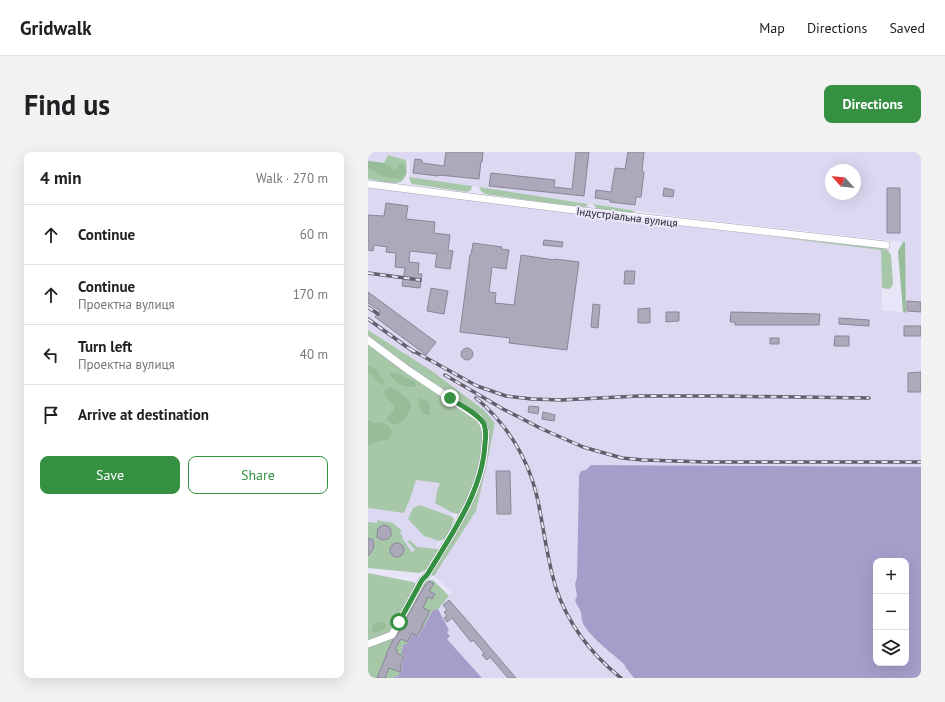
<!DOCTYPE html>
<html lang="en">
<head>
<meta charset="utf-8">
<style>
  :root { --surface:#fff; --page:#f2f2f2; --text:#202124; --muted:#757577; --line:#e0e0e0; --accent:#359042 }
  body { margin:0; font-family:"PT Sans",sans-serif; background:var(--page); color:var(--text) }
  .controls { position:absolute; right:12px; bottom:12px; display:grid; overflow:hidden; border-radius:8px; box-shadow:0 4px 16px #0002 }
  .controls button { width:36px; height:36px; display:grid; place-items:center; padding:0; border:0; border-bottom:1px solid var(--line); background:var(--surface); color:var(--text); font:20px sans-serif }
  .compass { position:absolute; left:457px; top:12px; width:36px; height:36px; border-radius:50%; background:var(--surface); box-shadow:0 4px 16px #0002; rotate:297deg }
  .stop { position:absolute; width:12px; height:12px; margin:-9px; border:3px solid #359042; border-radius:50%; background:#fff }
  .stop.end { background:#359042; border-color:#fff; box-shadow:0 1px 4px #0008 }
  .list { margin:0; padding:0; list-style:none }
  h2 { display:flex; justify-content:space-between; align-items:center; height:52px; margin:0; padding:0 16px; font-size:17px }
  h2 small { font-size:13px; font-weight:400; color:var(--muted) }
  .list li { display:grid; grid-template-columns:26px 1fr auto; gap:12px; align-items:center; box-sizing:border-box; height:60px; padding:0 16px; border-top:1px solid var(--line) }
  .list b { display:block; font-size:15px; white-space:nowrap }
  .list p { margin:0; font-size:13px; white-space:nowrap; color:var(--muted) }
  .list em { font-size:13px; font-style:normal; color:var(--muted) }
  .actions { display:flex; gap:8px; padding:12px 16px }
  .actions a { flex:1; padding:9px 0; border:1px solid var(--accent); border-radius:8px; text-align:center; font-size:14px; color:var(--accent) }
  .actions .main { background:var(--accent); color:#fff }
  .icon { flex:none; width:22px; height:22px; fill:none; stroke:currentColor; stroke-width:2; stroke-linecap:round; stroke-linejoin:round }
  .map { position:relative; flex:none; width:553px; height:526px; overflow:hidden; border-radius:8px }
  header { display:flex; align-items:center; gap:24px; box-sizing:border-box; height:56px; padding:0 20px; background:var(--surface); border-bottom:1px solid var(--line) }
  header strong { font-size:19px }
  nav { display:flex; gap:22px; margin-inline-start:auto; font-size:14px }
  .intro { display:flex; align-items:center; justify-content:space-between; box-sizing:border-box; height:96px; padding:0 24px }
  h1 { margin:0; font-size:28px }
  .button { padding:10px 18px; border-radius:8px; background:var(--accent); color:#fff; font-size:14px; font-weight:700 }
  main { display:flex; gap:24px; padding:0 24px }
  aside { flex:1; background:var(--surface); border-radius:8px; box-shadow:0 4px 16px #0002 }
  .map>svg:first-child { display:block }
  .built { fill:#ddd8f2; fill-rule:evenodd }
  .green { fill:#a7c8a8 }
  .forest { fill:#97bd98 }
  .water { fill:#a79dcb; fill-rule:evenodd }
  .building { fill:#aca9bb; stroke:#898597 }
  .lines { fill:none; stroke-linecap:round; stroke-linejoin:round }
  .minor-casing { stroke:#a5a2b3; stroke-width:8 }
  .minor { stroke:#fff; stroke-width:7 }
  .rail-casing { stroke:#615f6a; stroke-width:3.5 }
  .rail { stroke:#e9e5f8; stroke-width:2; stroke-dasharray:6; stroke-linecap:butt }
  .route { stroke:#359042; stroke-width:5 }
  .labels { text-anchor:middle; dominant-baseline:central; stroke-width:4; stroke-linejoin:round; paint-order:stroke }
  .street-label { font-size:11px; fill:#1f1e25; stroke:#e9e5f8 }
</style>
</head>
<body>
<header>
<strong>Gridwalk</strong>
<nav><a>Map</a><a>Directions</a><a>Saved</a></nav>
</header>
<div class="intro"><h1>Find us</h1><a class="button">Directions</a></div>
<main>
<aside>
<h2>4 min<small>Walk · 270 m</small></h2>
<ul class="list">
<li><svg class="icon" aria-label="ahead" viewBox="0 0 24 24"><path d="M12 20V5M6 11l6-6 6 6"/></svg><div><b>Continue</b></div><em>60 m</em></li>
<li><svg class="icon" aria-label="ahead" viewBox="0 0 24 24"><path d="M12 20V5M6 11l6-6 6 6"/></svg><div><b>Continue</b><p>Проектна вулиця</p></div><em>170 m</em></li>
<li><svg class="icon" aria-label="left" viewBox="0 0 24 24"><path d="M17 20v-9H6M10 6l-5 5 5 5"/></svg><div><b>Turn left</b><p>Проектна вулиця</p></div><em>40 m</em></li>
<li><svg class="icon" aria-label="arrive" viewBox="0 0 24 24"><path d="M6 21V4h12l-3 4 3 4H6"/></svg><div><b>Arrive at destination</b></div></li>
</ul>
<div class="actions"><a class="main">Save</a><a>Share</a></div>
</aside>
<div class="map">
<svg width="553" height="526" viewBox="0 0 553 526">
  <rect width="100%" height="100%" fill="#e9e5f8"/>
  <path class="built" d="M 0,0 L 553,0 L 553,315 L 223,313 L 218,318 L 211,323 L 209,426 L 207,432 L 209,444 L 207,451 L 212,458 L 215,472 L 222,482 L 256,512 L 258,516 L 266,526 L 114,526 L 79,487 L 79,480 L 81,478 L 70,457 L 84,440 L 66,424 L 108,359 L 120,307 L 127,271 L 116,258 L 64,219 L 0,178 L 0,36 L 513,98 L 514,158 L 538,161 L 536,90 L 304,64 L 41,25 L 42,9 L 20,3 L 16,11 L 0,9 ZM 463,18 L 487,18 L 487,42 L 463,42 Z
    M 112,303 L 58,417 L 0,412 L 0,308 Z"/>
  <path class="green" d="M 20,3 L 38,8 C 39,15 40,24 34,29 C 30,34 7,28 0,27 L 0,9 L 16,11 Z
    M 41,25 L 104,34 L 103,38 L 99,40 L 44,32 L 42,29 Z
    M 111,35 L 220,52 L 218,55 L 214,56 L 117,42 L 113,39 Z
    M 225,52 L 268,59 L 263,61 L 232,58 L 228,56 Z
    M 398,84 L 514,96 L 520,98 L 523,103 L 525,132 L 523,136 L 520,137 L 514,136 L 513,98 Z
    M 0,178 L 64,219 L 116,258 L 127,271 L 120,307 L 108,359 L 66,424 L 63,423 L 103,355 L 109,338 L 118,272 L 0,186 Z
    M 0,191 L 110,268 L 113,273 L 115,283 L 115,302 L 104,336 L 94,358 L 90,362 L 85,361 L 67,351 L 69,339 L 72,331 L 48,328 L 42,347 L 36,361 L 0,356 Z
    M 52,353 L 82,364 L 83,364 L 86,366 L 84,373 L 80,382 L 77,386 L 72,389 L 56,384 L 40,367 L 45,356 Z
    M 9,368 L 25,371 L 34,379 L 32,381 L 35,385 L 34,386 L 44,400 L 47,398 L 40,390 L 42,388 L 49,395 L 70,397 L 70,399 C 65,407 61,418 51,421 L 0,416 L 0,370 L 9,371 Z
    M 0,421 L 45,430 L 47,431 L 47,434 C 42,444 28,474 21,480 C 15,485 6,487 0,489 Z
    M 62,428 L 65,428 L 81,444 L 70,457 L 65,458 L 50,485 L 37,504 L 34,513 L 35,516 L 29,525 L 26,524 L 25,526 L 0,526 L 0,493 L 27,482 L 53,436 L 57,430 Z"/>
  <path class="forest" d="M 0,9 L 16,11 L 27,18 L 30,16 L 31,12 L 36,13 L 38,18 L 38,22 L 32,27 L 14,24 L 0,16 Z
    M 535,90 L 537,90 L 538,161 L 535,160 L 530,99 Z
    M 0,214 L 8,217 L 15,228 L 17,235 L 8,228 L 2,222 L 0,222 Z
    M 23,220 L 31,222 L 47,230 L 48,235 C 33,235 30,233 21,222 Z
    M 21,235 C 25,236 40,246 42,250 C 45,257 38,268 31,271 C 29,272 26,272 24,272 L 18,267 L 21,263 L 26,257 L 26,253 L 19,247 L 16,239 Z
    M 51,246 C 61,248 64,253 61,263 L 55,262 C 51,258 50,253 51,246 Z
    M 0,268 L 7,271 C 15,269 20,272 24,279 L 21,287 L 8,290 L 0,294 Z
    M 13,470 L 17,471 L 18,475 C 15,479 9,480 4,481 L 4,475 L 8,471 Z"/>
  <path class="water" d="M 223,313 L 553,315 L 553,526 L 266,526 L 258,516 L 256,512 C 244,501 223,486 216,473 C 213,468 214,463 212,458 C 209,452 205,450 209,444 L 207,432 L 209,425 L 211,323 L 213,319 L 218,318 ZM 508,409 L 538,409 L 538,511 L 508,511 Z
    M 70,457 L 81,478 L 79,480 L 82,484 L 79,487 L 114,526 L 25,526 L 26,524 L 29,525 L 35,516 L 34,513 L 37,504 L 33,502 L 36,492 L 39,492 L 45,482 L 50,485 L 65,458 Z"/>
  <path class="building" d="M 78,0 L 115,0 L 114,10 L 113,9 L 111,27 L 71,23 L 70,24 L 45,21 L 47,7 L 54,8 L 54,11 L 76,14 Z
    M 208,0 L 221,0 L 216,44 L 121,34 L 123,21 L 187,28 L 186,35 L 204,37 Z
    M 260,0 L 276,0 L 274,19 L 276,20 L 273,45 L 268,45 L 267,53 L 242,50 L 242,48 L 227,46 L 228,38 L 243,40 L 247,16 L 257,17 Z
    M 296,36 L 306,38 L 305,45 L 295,44 Z
    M 519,36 L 532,36 L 532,81 L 519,81 Z
    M 18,51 L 40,54 L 38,67 L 67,70 L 66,81 L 82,83 L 80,98 L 85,99 L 82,117 L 67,115 L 69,102 L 42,99 L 41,110 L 51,111 L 50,122 L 54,122 L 52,136 L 34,134 L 37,116 L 27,115 L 28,101 L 18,100 L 19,95 L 6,93 L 5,99 L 0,98 L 0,63 L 16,64 Z
    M 176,88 L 195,90 L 194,95 L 175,93 Z
    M 105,91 L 134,95 L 133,97 L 141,98 L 138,117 L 124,115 L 121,140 L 128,141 L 127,151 L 146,153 L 153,103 L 187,108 L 187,107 L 211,110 L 199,198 L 141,191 L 142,186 L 92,180 L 102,103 L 103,103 Z
    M 257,119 L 267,119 L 266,132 L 256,132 Z
    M 63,136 L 80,139 L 76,162 L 59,159 Z
    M 0,140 L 68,190 L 58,203 L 7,165 L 12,159 L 0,151 Z
    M 539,149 L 553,150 L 553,160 L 539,159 Z
    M 225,152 L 232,153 L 230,176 L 223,175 Z
    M 282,156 L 282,171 L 270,171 L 270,157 Z
    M 298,160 L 311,160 L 311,169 L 298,170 Z
    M 363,160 L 452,162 L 451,173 L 367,173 L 367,170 L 362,170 Z
    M 471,166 L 501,168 L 501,174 L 471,172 Z
    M 536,174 L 553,174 L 553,184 L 536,184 Z
    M 467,184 L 481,184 L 481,194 L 466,194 Z
    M 402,186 L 411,186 L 411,192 L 402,192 Z
    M93 202a6 6 0 1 1 12 0a6 6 0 1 1-12 0Z
    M 553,220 L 553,240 L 540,240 L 540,221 Z
    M 161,254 L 171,255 L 170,262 L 160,260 Z
    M 175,260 L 187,263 L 186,269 L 174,267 Z
    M 128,319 L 142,319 L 143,362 L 129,362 Z
    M 15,373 L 20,374 L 23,378 L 23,384 L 20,387 L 14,388 L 9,385 L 10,376 Z
    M 0,386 L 5,388 L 6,394 L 5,397 L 0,404 Z
    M22 398a7 7 0 1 1 14 0a7 7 0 1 1-14 0Z
    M 61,429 L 66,432 L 61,439 L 67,442 L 64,447 L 60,445 L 55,456 L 62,459 L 54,474 L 55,474 L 49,484 L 44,481 L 39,490 L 33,487 L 27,497 L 30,498 L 28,501 L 36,505 L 32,515 L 34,515 L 32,520 L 21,516 L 17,526 L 9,526 L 16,509 L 19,502 L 18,502 L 25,488 L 28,485 L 57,433 L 58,433 Z
    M 81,448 L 96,465 L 148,526 L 140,526 L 122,505 L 119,508 L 114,503 L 116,501 L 105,488 L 103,490 L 84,466 L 79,470 L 76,466 L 79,464 L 76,460 L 79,458 L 75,453 Z"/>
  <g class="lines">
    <g class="minor-casing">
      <path id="minor" d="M 0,32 L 198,57 L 518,93
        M 0,188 L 40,218 L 111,266 C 113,269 115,271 116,274 C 118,280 118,286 117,292 C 115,339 82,384 59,423 L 54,428 L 24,483 L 0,492"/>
    </g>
    <use href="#minor" class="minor"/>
    <g class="rail-casing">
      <path id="rail" d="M 0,121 L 52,128
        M 0,155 L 10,162
        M 0,167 L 46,200
        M 42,197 L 109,234 L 138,244 L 164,247 L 193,248 L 271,244 L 348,244 L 501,246
        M 77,223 L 135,257 L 174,277 L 215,295 L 254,306 L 275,308 L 339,310 L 553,310
        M 108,246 C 140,273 161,308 170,349 C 176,378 179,407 188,436 C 200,472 223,502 253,526"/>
    </g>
    <use href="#rail" class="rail"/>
  </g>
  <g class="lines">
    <path class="route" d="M 31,470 L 54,428 L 59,423 C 83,383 115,339 117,291 C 118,285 118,278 116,272 C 111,262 92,253 82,246"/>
  </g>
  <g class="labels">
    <g class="street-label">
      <text transform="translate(259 65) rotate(7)">Індустріальна вулиця</text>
    </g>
  </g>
</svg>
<div class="controls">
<button>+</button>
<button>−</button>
<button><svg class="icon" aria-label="layers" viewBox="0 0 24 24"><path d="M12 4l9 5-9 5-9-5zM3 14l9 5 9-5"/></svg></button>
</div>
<svg class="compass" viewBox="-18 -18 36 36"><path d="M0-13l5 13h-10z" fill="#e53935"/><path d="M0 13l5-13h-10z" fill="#757577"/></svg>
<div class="stop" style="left:31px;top:470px"></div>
<div class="stop end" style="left:82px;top:246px"></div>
</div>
</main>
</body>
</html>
